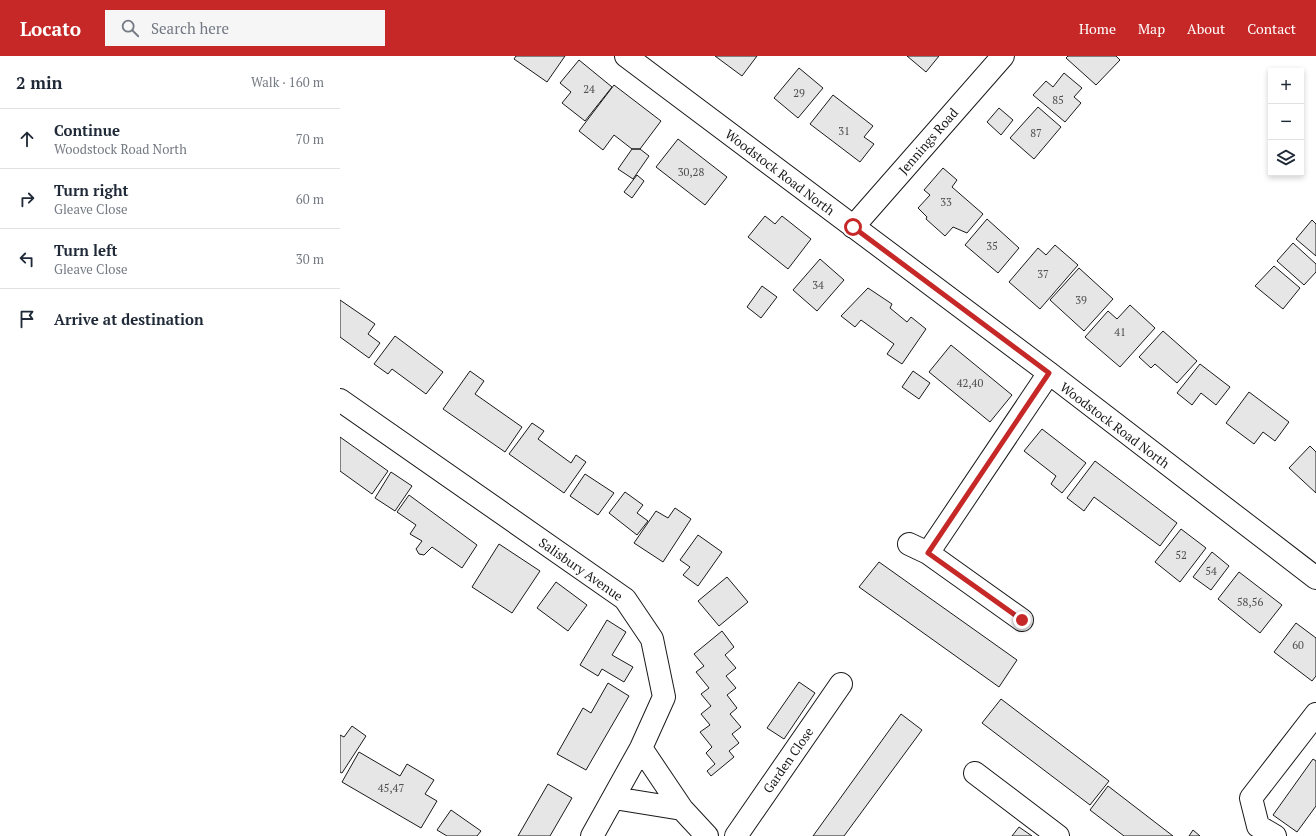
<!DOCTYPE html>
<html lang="en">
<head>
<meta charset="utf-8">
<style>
  :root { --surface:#fff; --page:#f6f6f7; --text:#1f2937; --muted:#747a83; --line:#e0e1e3; --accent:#c62828 }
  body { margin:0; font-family:"PT Serif",serif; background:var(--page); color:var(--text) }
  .controls { position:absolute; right:12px; top:12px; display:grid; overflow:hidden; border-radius:0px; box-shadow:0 2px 6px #0003 }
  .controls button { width:36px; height:36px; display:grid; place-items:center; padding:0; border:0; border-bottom:1px solid var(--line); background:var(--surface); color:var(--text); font:20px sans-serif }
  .stop { position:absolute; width:12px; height:12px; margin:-9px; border:3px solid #c62828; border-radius:50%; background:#fff }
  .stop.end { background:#c62828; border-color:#fff; box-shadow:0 1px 4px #0008 }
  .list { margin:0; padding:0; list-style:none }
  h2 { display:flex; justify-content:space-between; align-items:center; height:52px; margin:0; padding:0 16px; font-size:17px }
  h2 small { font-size:13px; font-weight:400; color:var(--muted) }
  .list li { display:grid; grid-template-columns:26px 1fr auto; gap:12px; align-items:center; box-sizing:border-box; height:60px; padding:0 16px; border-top:1px solid var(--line) }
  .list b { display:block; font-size:15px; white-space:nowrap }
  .list p { margin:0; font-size:13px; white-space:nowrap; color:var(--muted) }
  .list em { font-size:13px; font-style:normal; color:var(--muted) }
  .icon { flex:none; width:22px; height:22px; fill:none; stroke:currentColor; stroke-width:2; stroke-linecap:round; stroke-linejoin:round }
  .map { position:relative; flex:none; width:976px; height:780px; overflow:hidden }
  header { display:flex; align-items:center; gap:24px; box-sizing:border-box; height:56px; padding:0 20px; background:var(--accent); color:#fff }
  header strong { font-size:19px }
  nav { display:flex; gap:22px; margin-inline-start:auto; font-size:14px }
  .search { width:280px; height:36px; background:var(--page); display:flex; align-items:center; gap:10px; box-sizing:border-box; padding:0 14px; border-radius:0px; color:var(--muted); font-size:15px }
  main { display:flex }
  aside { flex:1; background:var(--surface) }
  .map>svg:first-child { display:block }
  .building { fill:#e6e6e6; stroke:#1a1a1a }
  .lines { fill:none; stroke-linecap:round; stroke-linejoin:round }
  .minor-casing { stroke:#1a1a1a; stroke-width:24 }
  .minor { stroke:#fff; stroke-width:22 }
  .route { stroke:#c62828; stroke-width:5 }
  .labels { text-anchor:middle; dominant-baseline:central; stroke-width:3; stroke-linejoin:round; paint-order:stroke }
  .number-label { font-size:11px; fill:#4d4d4d }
  .street-label { font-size:13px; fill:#1a1a1a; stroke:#fff }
</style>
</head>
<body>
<header>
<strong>Locato</strong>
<div class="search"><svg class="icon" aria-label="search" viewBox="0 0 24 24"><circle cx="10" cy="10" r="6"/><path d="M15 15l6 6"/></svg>Search here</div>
<nav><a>Home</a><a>Map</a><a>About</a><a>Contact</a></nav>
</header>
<main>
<aside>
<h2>2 min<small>Walk · 160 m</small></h2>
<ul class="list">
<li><svg class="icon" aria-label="ahead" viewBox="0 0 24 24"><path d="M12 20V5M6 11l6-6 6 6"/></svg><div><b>Continue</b><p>Woodstock Road North</p></div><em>70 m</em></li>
<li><svg class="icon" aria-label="right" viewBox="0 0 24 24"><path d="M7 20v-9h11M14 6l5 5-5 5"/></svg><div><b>Turn right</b><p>Gleave Close</p></div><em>60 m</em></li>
<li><svg class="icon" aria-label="left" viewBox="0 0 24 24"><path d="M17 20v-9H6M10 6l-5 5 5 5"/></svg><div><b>Turn left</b><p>Gleave Close</p></div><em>30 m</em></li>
<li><svg class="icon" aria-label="arrive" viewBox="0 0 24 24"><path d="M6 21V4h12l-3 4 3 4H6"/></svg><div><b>Arrive at destination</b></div></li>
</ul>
</aside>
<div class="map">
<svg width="976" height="780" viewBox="0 0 976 780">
  <rect width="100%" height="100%" fill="#fff"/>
  <path class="building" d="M 176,0 L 225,0 L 207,26 L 174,3 Z
    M 375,0 L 417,0 L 402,20 Z
    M 567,0 L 599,0 L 586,16 Z
    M 728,0 L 776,0 L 780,4 L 756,29 L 726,2 Z
    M 239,4 L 272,31 L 245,65 L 222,47 L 231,36 L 220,27 Z
    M 459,12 L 483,32 L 458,62 L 434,42 Z
    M 724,17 L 742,32 L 734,41 L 741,47 L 725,66 L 693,39 L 706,25 L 713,31 Z
    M 274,29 L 321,65 L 300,93 L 292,93 L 274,79 L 263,94 L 239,75 Z
    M 493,39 L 533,70 L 524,81 L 534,88 L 520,106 L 470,68 Z
    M 698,51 L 721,71 L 694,103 L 670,82 Z
    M 659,52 L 673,64 L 661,79 L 647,66 Z
    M 338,83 L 387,121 L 365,149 L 316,111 Z
    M 292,93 L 300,93 L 309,100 L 293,123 L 278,113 Z
    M 603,112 L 617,124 L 612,131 L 643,158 L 627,177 L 613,171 L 605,180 L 586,163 L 587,161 L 578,152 L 590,139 L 584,134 Z
    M 297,119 L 304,125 L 292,142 L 284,136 Z
    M 425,160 L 435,168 L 442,160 L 471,183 L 448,213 L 408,181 Z
    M 647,163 L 679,192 L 658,217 L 625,189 Z
    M 972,164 L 976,168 L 976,200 L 956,183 Z
    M 953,187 L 976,208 L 976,216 L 964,229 L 937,205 Z
    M 715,189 L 738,209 L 700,253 L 669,226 L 698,192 L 706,199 Z
    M 480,203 L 504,224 L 477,255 L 453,234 Z
    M 934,210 L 960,232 L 943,253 L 915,230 Z
    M 739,212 L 773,243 L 744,275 L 710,244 Z
    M 422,230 L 437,241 L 421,262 L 407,251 Z
    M 528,232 L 552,248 L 550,252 L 567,266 L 571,261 L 586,273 L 562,308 L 547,298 L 554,288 L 521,264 L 515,271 L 501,260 Z
    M 0,244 L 35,268 L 28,278 L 40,287 L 29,302 L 0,281 Z
    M 790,249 L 815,272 L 780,311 L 745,281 L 768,255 L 777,263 Z
    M 823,275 L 857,305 L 837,327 L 815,308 L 811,312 L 799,301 Z
    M 55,280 L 103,316 L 86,338 L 52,313 L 48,318 L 34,308 Z
    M 611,289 L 672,339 L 650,366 L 589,316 Z
    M 860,308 L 890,331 L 876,349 L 861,337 L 852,349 L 837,337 Z
    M 130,315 L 144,325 L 135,338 L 182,371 L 165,396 L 103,353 Z
    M 573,315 L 590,327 L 579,343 L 562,331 Z
    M 909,336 L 949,366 L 935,385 L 923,376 L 914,388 L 886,367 Z
    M 192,367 L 204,375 L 198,383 L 231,407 L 236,399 L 246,406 L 224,437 L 169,398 Z
    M 702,373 L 746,407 L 722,437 L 711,428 L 716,420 L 684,395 Z
    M 0,381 L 48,415 L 32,438 L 0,415 Z
    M 970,390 L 976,396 L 976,437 L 949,412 Z
    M 755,405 L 837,467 L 820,490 L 754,441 L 744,455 L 727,442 Z
    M 51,416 L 72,430 L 55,455 L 35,442 Z
    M 245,418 L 274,437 L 258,459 L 230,440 Z
    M 285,436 L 303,449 L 297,457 L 308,465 L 297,479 L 269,457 Z
    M 69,439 L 137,489 L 122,512 L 92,491 L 84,499 L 79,498 L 76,493 L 82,485 L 70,478 L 76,469 L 57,456 Z
    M 335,452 L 351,463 L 323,506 L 294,487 L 316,455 L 328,462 Z
    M 841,473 L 866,492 L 840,526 L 815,506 Z
    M 358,479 L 382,496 L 358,530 L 343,519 L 350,511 L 340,504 Z
    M 159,488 L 200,515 L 172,557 L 132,531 Z
    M 872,496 L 889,510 L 871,534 L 853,521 Z
    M 539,506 L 677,604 L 659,631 L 519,531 Z
    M 899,516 L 942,549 L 920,577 L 878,543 Z
    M 387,521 L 408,546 L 379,570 L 358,545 Z
    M 216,526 L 247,549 L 228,575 L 197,552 Z
    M 267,564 L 286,576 L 272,599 L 293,611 L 284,626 L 262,613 L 258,620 L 240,609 Z
    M 956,567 L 976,582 L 976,620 L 972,625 L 934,596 Z
    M 382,575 L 394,591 L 385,599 L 396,612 L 386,620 L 396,632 L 387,639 L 397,652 L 390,658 L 401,671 L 392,678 L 399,687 L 389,695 L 394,701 L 371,720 L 367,715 L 375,708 L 366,697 L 372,691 L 360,676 L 370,669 L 361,658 L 371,650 L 361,638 L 369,632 L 356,616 L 364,610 L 354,598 Z
    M 459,626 L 475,637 L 444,683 L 427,672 Z
    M 268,627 L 289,640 L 246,714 L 217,698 L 243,652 L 251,657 Z
    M 661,643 L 769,725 L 750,749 L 642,667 Z
    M 561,658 L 582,674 L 504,780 L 473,780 Z
    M 12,670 L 26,680 L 2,717 L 0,716 L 0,679 L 4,681 Z
    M 19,696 L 60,720 L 67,708 L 94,724 L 85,738 L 97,745 L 81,772 L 2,726 Z
    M 973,703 L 976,705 L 976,750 L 957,776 L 933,759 Z
    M 208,728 L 232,742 L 210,780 L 178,780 Z
    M 768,730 L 833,780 L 784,780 L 750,754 Z
    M 111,754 L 141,775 L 137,780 L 107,780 L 97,774 Z
    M 679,771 L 692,780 L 672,780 Z
    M 853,774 L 860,780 L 849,780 Z"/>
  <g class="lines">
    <g class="minor-casing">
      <path id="minor" d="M 286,0 L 709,317 L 976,522
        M 513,171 L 663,0
        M 0,344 L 285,543 L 312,583 L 324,641 L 301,692 L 252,780
        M 569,488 L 588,497
        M 682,564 L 588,497 L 709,317
        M 301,692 L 342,753
        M 635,717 L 718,780
        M 274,742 L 342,753 L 367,780
        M 396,780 L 501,628
        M 935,780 L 918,770 L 911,742 L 976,658"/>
    </g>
    <use href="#minor" class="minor"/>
  </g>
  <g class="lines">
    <path class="route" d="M 513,171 L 709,317 L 588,497 L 682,564"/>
  </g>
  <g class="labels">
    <g class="number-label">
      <text x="249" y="33">24</text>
      <text x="459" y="37">29</text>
      <text x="718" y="44">85</text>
      <text x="504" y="75">31</text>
      <text x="696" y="77">87</text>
      <text x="351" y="116">30,28</text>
      <text x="606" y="146">33</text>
      <text x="652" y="190">35</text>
      <text x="703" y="218">37</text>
      <text x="478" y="229">34</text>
      <text x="741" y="244">39</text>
      <text x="780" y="276">41</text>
      <text x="630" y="327">42,40</text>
      <text x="841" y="499">52</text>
      <text x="871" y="515">54</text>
      <text x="910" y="546">58,56</text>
      <text x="958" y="589">60</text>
      <text x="51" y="732">45,47</text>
    </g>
    <g class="street-label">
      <text transform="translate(588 85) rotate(-49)">Jennings Road</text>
      <text transform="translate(440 116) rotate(37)">Woodstock Road North</text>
      <text transform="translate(775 369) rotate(37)">Woodstock Road North</text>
      <text transform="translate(241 513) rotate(35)">Salisbury Avenue</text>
      <text transform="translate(448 704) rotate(-55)">Garden Close</text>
    </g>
  </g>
</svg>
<div class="controls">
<button>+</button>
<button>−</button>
<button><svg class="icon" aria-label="layers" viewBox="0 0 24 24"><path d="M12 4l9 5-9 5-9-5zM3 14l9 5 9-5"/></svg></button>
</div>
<div class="stop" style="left:513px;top:171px"></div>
<div class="stop end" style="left:682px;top:564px"></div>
</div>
</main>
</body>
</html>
